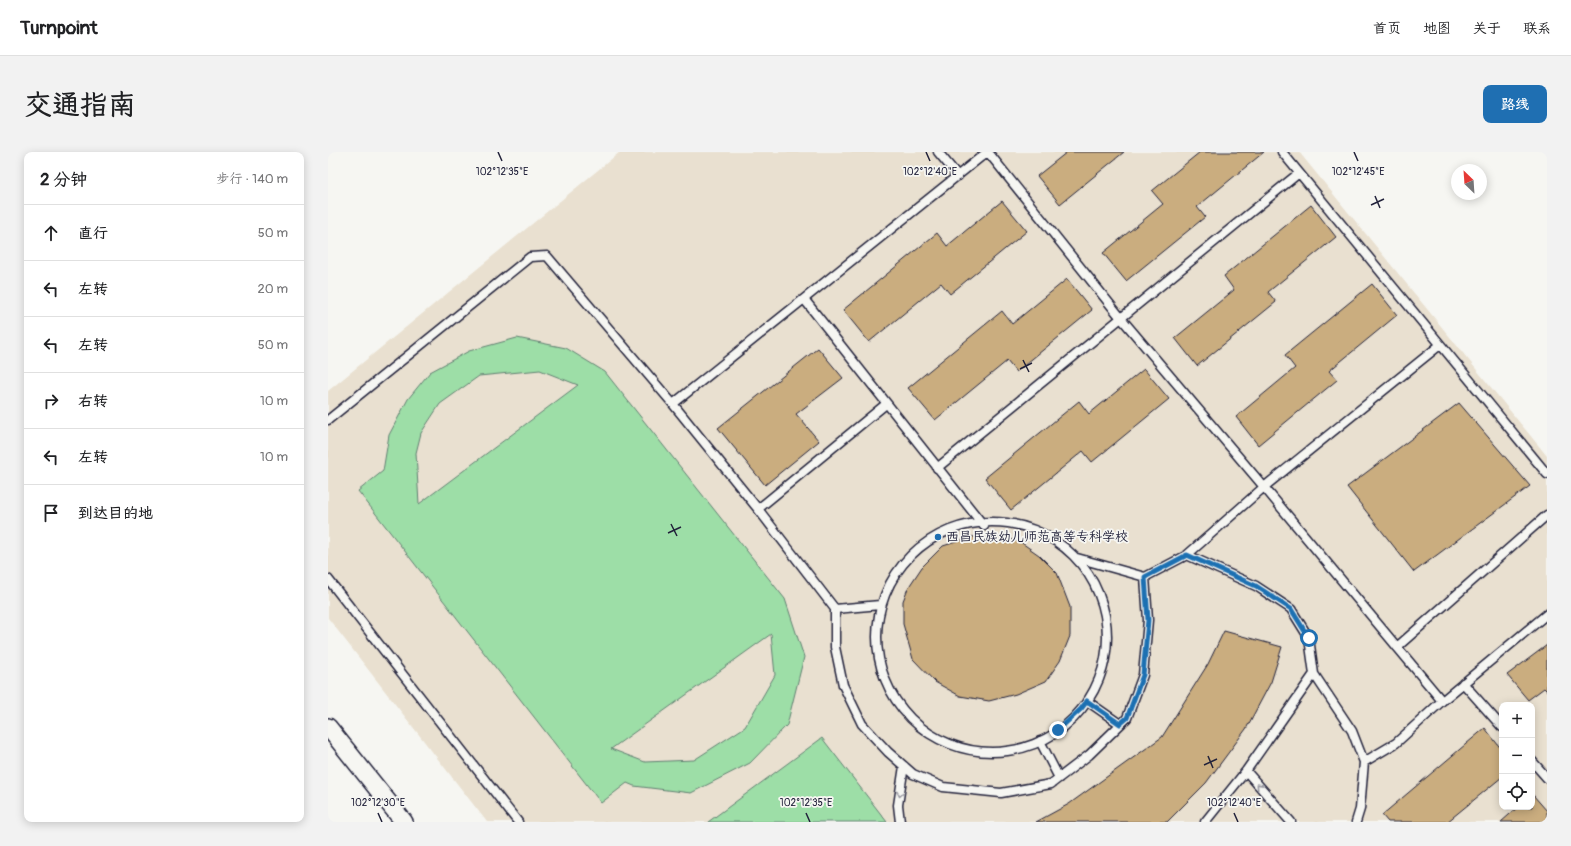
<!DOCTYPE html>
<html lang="zh">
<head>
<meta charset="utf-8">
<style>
  :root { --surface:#fff; --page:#f2f2f2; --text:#202124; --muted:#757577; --line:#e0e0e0; --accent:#1f6fb2 }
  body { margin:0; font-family:Pangolin,"LXGW WenKai TC",sans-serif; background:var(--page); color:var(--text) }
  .controls { position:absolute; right:12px; bottom:12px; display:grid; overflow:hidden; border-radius:8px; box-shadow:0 2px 10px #0003 }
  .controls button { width:36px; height:36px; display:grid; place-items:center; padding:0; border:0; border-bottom:1px solid var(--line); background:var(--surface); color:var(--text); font:20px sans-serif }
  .compass { position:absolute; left:1123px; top:12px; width:36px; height:36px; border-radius:50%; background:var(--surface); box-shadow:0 2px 10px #0003; rotate:335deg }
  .stop { position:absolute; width:12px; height:12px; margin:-9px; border:3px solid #1f6fb2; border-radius:50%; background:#fff }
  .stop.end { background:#1f6fb2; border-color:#fff; box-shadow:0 1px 4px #0008 }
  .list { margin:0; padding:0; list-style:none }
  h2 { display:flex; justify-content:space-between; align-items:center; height:52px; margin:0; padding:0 16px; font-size:17px }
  h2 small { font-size:13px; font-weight:400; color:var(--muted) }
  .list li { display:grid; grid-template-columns:26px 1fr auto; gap:12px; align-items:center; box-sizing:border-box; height:56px; padding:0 16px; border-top:1px solid var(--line) }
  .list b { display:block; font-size:15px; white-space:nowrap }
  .list em { font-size:13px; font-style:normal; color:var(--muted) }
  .icon { flex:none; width:22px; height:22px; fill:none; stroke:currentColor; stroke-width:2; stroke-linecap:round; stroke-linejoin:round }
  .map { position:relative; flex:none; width:1219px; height:670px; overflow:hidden; border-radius:8px }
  header { display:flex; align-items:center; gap:24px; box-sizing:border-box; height:56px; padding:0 20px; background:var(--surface); border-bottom:1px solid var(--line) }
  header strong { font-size:19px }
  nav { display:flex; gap:22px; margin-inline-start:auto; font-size:14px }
  .intro { display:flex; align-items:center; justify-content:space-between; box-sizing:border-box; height:96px; padding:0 24px }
  h1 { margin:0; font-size:28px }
  .button { padding:10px 18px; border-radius:8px; background:var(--accent); color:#fff; font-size:14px; font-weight:700 }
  main { display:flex; gap:24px; padding:0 24px }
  aside { flex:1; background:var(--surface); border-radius:8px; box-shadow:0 2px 10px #0003 }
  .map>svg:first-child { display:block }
  .built { fill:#e9e0d0; fill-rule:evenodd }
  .green { fill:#9ddea7; stroke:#608071; fill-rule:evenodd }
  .building { fill:#caad7f; stroke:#22223b }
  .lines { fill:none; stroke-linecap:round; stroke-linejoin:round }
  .lane-casing { stroke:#22223b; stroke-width:11 }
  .street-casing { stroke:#22223b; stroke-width:20 }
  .lane { stroke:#f6f6f2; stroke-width:8 }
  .street { stroke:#f6f6f2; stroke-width:17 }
  .oneway { stroke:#9797a0 }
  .route { stroke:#1f6fb2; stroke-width:5 }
  .ticks { fill:none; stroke:#22223b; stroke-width:1.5 }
  .poi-dot { fill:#1f6fb2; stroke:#f6f6f2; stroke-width:1.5 }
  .labels { text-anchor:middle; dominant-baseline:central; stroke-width:3.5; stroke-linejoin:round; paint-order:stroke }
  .poi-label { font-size:13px; fill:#22223b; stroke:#f6f6f2; text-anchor:start }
  .ticks-label { font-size:10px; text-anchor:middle; fill:#22223b; stroke:#f6f6f2; stroke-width:3.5; stroke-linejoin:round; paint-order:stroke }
</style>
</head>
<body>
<header>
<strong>Turnpoint</strong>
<nav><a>首页</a><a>地图</a><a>关于</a><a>联系</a></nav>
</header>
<div class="intro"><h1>交通指南</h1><a class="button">路线</a></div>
<main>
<aside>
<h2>2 分钟<small>步行 · 140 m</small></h2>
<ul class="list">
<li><svg class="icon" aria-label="ahead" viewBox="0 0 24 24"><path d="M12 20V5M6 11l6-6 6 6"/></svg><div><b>直行</b></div><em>50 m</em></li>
<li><svg class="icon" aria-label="left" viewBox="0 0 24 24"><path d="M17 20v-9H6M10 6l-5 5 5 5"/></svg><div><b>左转</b></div><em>20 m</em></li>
<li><svg class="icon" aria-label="left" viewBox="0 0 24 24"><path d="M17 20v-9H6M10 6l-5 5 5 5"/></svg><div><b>左转</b></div><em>50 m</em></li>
<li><svg class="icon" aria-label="right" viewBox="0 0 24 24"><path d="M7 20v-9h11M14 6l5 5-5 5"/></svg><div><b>右转</b></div><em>10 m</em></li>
<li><svg class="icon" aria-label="left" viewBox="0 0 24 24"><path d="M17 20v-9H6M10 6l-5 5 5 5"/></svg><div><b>左转</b></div><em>10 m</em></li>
<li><svg class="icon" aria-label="arrive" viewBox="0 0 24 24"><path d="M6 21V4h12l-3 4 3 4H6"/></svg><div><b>到达目的地</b></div></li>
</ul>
</aside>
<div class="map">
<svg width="1219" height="670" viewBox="0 0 1219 670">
  <rect width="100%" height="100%" fill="#f6f6f2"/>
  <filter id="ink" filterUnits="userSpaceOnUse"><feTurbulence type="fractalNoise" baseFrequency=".025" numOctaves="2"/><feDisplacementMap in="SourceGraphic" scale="8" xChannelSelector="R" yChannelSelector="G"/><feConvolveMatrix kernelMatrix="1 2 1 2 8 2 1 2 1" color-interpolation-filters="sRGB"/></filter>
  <g filter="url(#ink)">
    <path class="built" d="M 292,0 L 971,0 L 1219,304 L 1219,670 L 159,670 L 0,466 L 0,239 ZM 1174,553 L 1204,553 L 1204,655 L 1174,655 Z"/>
    <path class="green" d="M 189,186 L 238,196 L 277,220 L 457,447 L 476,505 L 459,573 L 422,611 L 363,641 L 306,634 L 299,631 L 273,651 L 30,339 L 55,319 L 61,283 L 80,247 L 102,220 L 141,199 ZM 212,218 L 250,233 L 91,352 L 88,301 L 93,281 L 112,252 L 151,224 ZM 443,482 L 447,523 L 417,575 L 366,608 L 317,610 L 283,597 Z
      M 494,586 L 559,670 L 380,670 Z"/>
    <path class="building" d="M 739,0 L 796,0 L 732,52 L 709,24 Z
      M 872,0 L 936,0 L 869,55 L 877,65 L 798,129 L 775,101 L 835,52 L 824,39 Z
      M 674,49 L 699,79 L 622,142 L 613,131 L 541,190 L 515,158 L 609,81 L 619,94 Z
      M 983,53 L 1008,85 L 940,140 L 948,150 L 869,214 L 847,186 L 906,138 L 896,124 Z
      M 739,127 L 764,158 L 688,220 L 679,209 L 607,268 L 580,236 L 674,159 L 684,172 Z
      M 1044,132 L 1069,163 L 1001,219 L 1009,228 L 930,293 L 908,265 L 967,216 L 957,203 Z
      M 490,196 L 515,226 L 468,262 L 491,289 L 437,333 L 390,276 Z
      M 816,217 L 841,247 L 764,310 L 755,299 L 683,358 L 657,326 L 751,249 L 761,262 Z
      M 1131,251 L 1202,334 L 1086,420 L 1019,335 Z
      M 667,384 L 691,389 L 711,403 L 729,421 L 742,455 L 742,484 L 732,509 L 718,529 L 688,542 L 661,549 L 632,544 L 607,530 L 585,507 L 575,472 L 575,449 L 580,436 L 594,415 L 615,394 L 643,385 Z
      M 896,479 L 954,495 L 943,530 L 918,577 L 878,631 L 839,670 L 708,670 L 741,652 L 834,585 L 880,512 Z
      M 1219,493 L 1219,539 L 1216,536 L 1200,548 L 1179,523 Z
      M 1157,576 L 1174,598 L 1174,625 L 1119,670 L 1060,670 L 1054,663 Z
      M 1204,643 L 1205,643 L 1219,659 L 1219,670 L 1173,670 L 1190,655 L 1204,655 Z"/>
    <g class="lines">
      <g class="lane-casing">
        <path id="lane" d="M 610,0 L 630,24
          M 660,0 L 793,166 L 936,335 L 1114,549 L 1068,591 L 1036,610
          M 954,0 L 1219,322
          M 476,147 L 656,374
          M 345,252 L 659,0
          M 0,268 L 202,105 L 219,104 L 345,252 L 430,357 L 507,457 L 507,495 L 515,533 L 534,572 L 560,600 L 585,622 L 615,635 L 673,641 L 723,632 L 761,603 L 799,566 L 815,523 L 820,468 L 817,425 L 859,403 L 928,434 L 963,457 L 981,486 L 986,522
          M 609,316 L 971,21
          M 430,357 L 558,252
          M549 485a115 115 0 1 1 230 0a115 115 0 1 1-230 0Z
          M 859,403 L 936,335 L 1112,193
          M 749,406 L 817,425
          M 0,427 L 190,670
          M 507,457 L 552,453
          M 1069,495 L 1219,363
          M 1135,531 L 1174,575
          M 759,549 L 792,572
          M 1114,549 L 1219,462
          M 712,589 L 731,626
          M 1204,609 L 1219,626
          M 918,619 L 963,670
          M 572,670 L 570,653 L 576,614
          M 877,670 L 918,619 L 986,522 L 1024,579 L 1036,610 L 1032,657 L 1028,670"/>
      </g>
      <g class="street-casing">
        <path id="street" d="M 0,575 L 76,670"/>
      </g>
      <use href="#lane" class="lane"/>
      <use href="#street" class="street"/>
    </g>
    <defs><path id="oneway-chevron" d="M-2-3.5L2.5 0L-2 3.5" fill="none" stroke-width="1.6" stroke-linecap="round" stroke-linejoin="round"/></defs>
    <g class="oneway">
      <use href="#oneway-chevron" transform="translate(931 634) rotate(-132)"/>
      <use href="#oneway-chevron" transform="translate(572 642) rotate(100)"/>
    </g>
  </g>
  <g class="lines" filter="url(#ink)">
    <path class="route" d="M 730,578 L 753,557 L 759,549 L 792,572 L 799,566 L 815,523 L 820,468 L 817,425 L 859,403 L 928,434 L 963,457 L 981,486"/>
  </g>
  <path class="ticks" d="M 170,0 L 174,9M 598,0 L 602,9M 1026,0 L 1030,9M 1047,44 L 1052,56M 1043,53 L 1056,47M 695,208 L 701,220M 692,217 L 704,211M 343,372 L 349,384M 340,381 L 353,375M 880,604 L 885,616M 876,613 L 889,607M 50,661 L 54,670M 478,661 L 482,670M 906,661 L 910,670"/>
  <circle class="poi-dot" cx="610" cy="385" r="4"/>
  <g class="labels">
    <g class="poi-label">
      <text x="618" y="385">西昌民族幼儿师范高等专科学校</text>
    </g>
  </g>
  <g class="ticks-label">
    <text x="174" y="23">102°12'35"E</text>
    <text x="602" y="23">102°12'40"E</text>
    <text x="1030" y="23">102°12'45"E</text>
    <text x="50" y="654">102°12'30"E</text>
    <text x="478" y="654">102°12'35"E</text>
    <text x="906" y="654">102°12'40"E</text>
  </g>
</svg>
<div class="controls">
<button>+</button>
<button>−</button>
<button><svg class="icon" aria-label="locate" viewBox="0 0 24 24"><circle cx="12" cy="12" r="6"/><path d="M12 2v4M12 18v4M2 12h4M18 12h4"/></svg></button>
</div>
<svg class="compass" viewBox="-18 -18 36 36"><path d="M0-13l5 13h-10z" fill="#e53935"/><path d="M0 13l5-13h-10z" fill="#757577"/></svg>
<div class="stop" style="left:981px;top:486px"></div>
<div class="stop end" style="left:730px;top:578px"></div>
</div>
</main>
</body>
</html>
